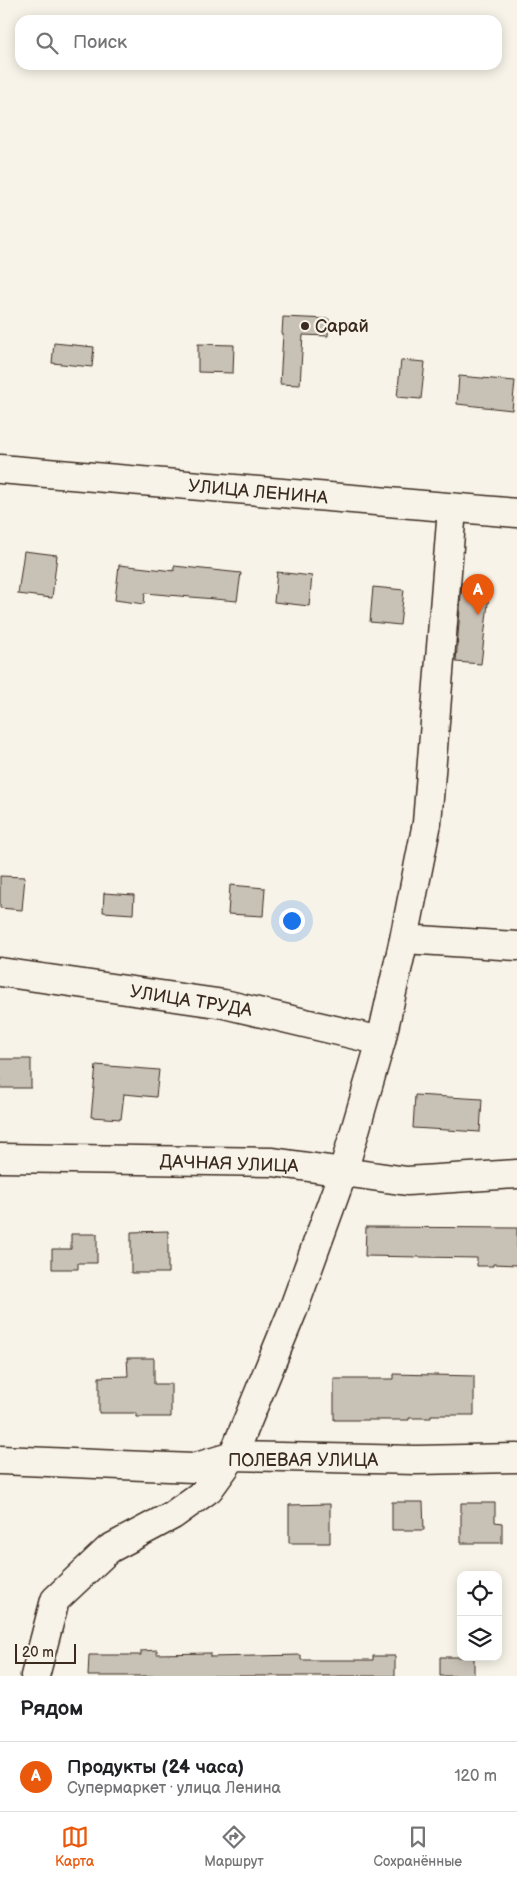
<!DOCTYPE html>
<html lang="ru">
<head>
<meta charset="utf-8">
<style>
  :root { --surface:#fff; --page:#f6f6f6; --text:#202124; --muted:#757577; --line:#e0e0e0; --accent:#ea580c }
  body { margin:0; font-family:"Balsamiq Sans",sans-serif; background:var(--page); color:var(--text) }
  .controls { position:absolute; right:15px; bottom:15px; display:grid; overflow:hidden; border-radius:10px; box-shadow:0 2px 12px #0003 }
  .controls button { width:45px; height:45px; display:grid; place-items:center; padding:0; border:0; border-bottom:1px solid var(--line); background:var(--surface); color:var(--text); font:25px sans-serif }
  .scale { position:absolute; left:15px; bottom:12px; width:61px; box-sizing:border-box; padding-left:5px; border:2px solid #3b2a1e; border-top:0; font-size:14px; line-height:18px; white-space:nowrap; color:#3b2a1e; -webkit-text-stroke:4px #f7f3e8; paint-order:stroke }
  .you { position:absolute; left:291px; top:920px; width:18px; height:18px; margin:-12px; border:4px solid #fff; border-radius:50%; background:#1a73e8; box-shadow:0 0 0 8px #1a73e833 }
  .badge { display:grid; place-items:center; width:32px; height:32px; border-radius:50%; background:var(--accent); color:#fff; font-size:16px; font-weight:700 }
  .pin { position:absolute; translate:-50% -41px; filter:drop-shadow(0 1px 2px #0008) }
  .pin::after { content:''; position:absolute; top:26px; width:18px; height:15px; background:inherit; clip-path:polygon(0 0,100% 0,50% 100%) }
  .list { margin:0; padding:0; list-style:none }
  h2 { display:flex; justify-content:space-between; align-items:center; height:65px; margin:0; padding:0 20px; font-size:21px }
  h2 small { font-size:16px; font-weight:400; color:var(--muted) }
  .list li { display:grid; grid-template-columns:32px 1fr auto; gap:15px; align-items:center; box-sizing:border-box; height:70px; padding:0 20px; border-top:1px solid var(--line) }
  .list b { display:block; font-size:19px; white-space:nowrap }
  .list p { margin:0; font-size:16px; white-space:nowrap; color:var(--muted) }
  .list em { font-size:16px; font-style:normal; color:var(--muted) }
  .icon { flex:none; width:28px; height:28px; fill:none; stroke:currentColor; stroke-width:2; stroke-linecap:round; stroke-linejoin:round }
  .map { position:relative; flex:none; width:517px; height:1676px; overflow:hidden }
  .search { position:absolute; background:var(--surface); box-shadow:0 2px 12px #0003; left:15px; right:15px; top:15px; height:55px; display:flex; align-items:center; gap:12px; box-sizing:border-box; padding:0 18px; border-radius:15px; color:var(--muted); font-size:19px }
  .sheet { height:135px; background:var(--surface) }
  nav { display:flex; justify-content:space-around; align-items:center; box-sizing:border-box; height:70px; border-top:1px solid var(--line); background:var(--surface); font-size:14px; color:var(--muted) }
  nav a { display:grid; justify-items:center; gap:2px }
  nav .on { color:var(--accent) }
  .map>svg:first-child { display:block }
  .building { fill:#c8c1b6; stroke:#3b2a1e }
  .lines { fill:none; stroke-linecap:round; stroke-linejoin:round }
  .minor-casing { stroke:#3b2a1e; stroke-width:31 }
  .major-casing { stroke:#3b2a1e; stroke-width:31 }
  .minor { stroke:#f7f3e8; stroke-width:28 }
  .major { stroke:#f7f3e8; stroke-width:28 }
  .poi-dot { fill:#3b2a1e; stroke:#f7f3e8; stroke-width:2 }
  .labels { text-anchor:middle; dominant-baseline:central; stroke-width:4.5; stroke-linejoin:round; paint-order:stroke }
  .poi-label { font-size:18px; fill:#3b2a1e; stroke:#f7f3e8; text-anchor:start }
  .street-label { font-size:18px; fill:#3b2a1e; stroke:#f7f3e8 }
</style>
</head>
<body>
<div class="map">
<svg width="517" height="1676" viewBox="0 0 517 1676">
  <rect width="100%" height="100%" fill="#f7f3e8"/>
  <filter id="ink" filterUnits="userSpaceOnUse"><feTurbulence type="fractalNoise" baseFrequency=".02" numOctaves="2"/><feDisplacementMap in="SourceGraphic" scale="10" xChannelSelector="R" yChannelSelector="G"/><feConvolveMatrix kernelMatrix="1 2 1 2 8 2 1 2 1" color-interpolation-filters="sRGB"/></filter>
  <g filter="url(#ink)">
    <path class="building" d="M 283,317 L 329,319 L 328,336 L 303,335 L 300,385 L 280,384 L 283,334 L 282,334 Z
      M 54,343 L 94,347 L 92,367 L 52,363 Z
      M 198,344 L 234,345 L 233,373 L 198,372 Z
      M 401,360 L 425,362 L 421,399 L 397,397 Z
      M 459,376 L 515,381 L 512,410 L 457,404 Z
      M 24,551 L 57,555 L 52,598 L 18,594 Z
      M 119,565 L 174,571 L 174,566 L 241,573 L 237,601 L 145,593 L 144,604 L 115,600 Z
      M 277,572 L 312,576 L 309,606 L 274,602 Z
      M 462,583 L 490,586 L 481,664 L 456,662 Z
      M 373,587 L 404,590 L 400,625 L 370,622 Z
      M 0,876 L 25,877 L 22,910 L 0,908 Z
      M 230,885 L 265,888 L 263,916 L 228,914 Z
      M 104,893 L 134,895 L 133,914 L 103,912 Z
      M 0,1059 L 31,1059 L 31,1088 L 0,1088 Z
      M 96,1065 L 159,1070 L 156,1097 L 124,1094 L 121,1119 L 91,1117 Z
      M 415,1095 L 482,1099 L 480,1132 L 413,1128 Z
      M 366,1227 L 517,1228 L 517,1265 L 493,1264 L 493,1266 L 477,1266 L 477,1258 L 365,1256 Z
      M 168,1231 L 168,1273 L 131,1273 L 131,1232 Z
      M 71,1234 L 97,1234 L 97,1263 L 78,1263 L 78,1269 L 52,1269 L 52,1249 L 71,1249 Z
      M 127,1358 L 154,1358 L 154,1384 L 171,1384 L 171,1417 L 136,1417 L 136,1413 L 99,1413 L 99,1377 L 128,1376 Z
      M 394,1374 L 474,1376 L 474,1415 L 431,1415 L 431,1418 L 409,1418 L 409,1420 L 334,1420 L 334,1379 L 394,1379 Z
      M 392,1502 L 423,1502 L 424,1530 L 392,1530 Z
      M 461,1503 L 495,1503 L 495,1522 L 502,1523 L 502,1543 L 461,1543 Z
      M 330,1504 L 330,1543 L 289,1543 L 289,1505 Z
      M 157,1650 L 157,1654 L 210,1653 L 210,1657 L 301,1655 L 301,1660 L 373,1660 L 373,1656 L 395,1656 L 395,1676 L 88,1676 L 89,1655 L 141,1655 L 141,1651 Z
      M 440,1657 L 474,1657 L 474,1676 L 440,1676 Z"/>
    <g class="lines">
      <g class="minor-casing">
        <path id="minor" d="M 404,939 L 517,946
          M 0,972 L 224,1004 L 381,1041
          M 0,1158 L 273,1162 L 407,1181 L 517,1174
          M 0,1460 L 193,1468 L 233,1456 L 416,1460 L 517,1458
          M 35,1676 L 55,1600 L 109,1549 L 173,1515 L 209,1489 L 233,1456 L 293,1310 L 343,1172 L 381,1041 L 404,939 L 427,823 L 452,509"/>
      </g>
      <g class="major-casing">
        <path id="major" d="M 0,469 L 517,513"/>
      </g>
      <use href="#minor" class="minor"/>
      <use href="#major" class="major"/>
    </g>
  </g>
  <circle class="poi-dot" cx="305" cy="326" r="5"/>
  <g class="labels">
    <g class="poi-label">
      <text x="315" y="326">Сарай</text>
    </g>
    <g class="street-label">
      <text transform="translate(258 492) rotate(5)">УЛИЦА ЛЕНИНА</text>
      <text transform="translate(191 1001) rotate(9)">УЛИЦА ТРУДА</text>
      <text transform="translate(229 1164) rotate(2)">ДАЧНАЯ УЛИЦА</text>
      <text x="303" y="1460">ПОЛЕВАЯ УЛИЦА</text>
    </g>
  </g>
</svg>
<div class="controls">
<button><svg class="icon" aria-label="locate" viewBox="0 0 24 24"><circle cx="12" cy="12" r="6"/><path d="M12 2v4M12 18v4M2 12h4M18 12h4"/></svg></button>
<button><svg class="icon" aria-label="layers" viewBox="0 0 24 24"><path d="M12 4l9 5-9 5-9-5zM3 14l9 5 9-5"/></svg></button>
</div>
<div class="scale">20 m</div>
<div class="you"></div>
<div class="pin badge" style="left:478px;top:615px">A</div>
<div class="search"><svg class="icon" aria-label="search" viewBox="0 0 24 24"><circle cx="10" cy="10" r="6"/><path d="M15 15l6 6"/></svg>Поиск</div>
</div>
<section class="sheet">
<h2>Рядом<small></small></h2>
<ul class="list">
<li><span class="badge">A</span><div><b>Продукты (24 часа)</b><p>Супермаркет · улица Ленина</p></div><em>120 m</em></li>
</ul>
</section>
<nav>
<a class="on"><svg class="icon" aria-label="map" viewBox="0 0 24 24"><path d="M3 6l6-2 6 2 6-2v14l-6 2-6-2-6 2zM9 4v14M15 6v14"/></svg>Карта</a>
<a><svg class="icon" aria-label="directions" viewBox="0 0 24 24"><path d="M12 3l9 9-9 9-9-9zM9 14v-3h6M13 9l2 2-2 2"/></svg>Маршрут</a>
<a><svg class="icon" aria-label="saved" viewBox="0 0 24 24"><path d="M7 4h10v16l-5-4-5 4z"/></svg>Сохранённые</a>
</nav>
</body>
</html>
